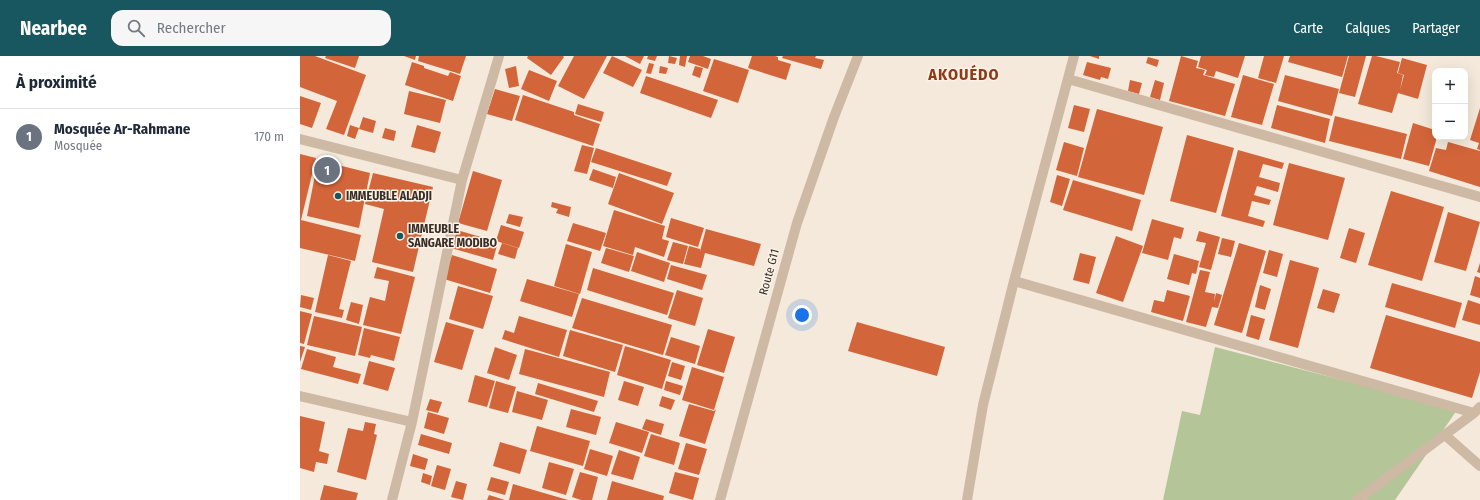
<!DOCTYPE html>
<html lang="fr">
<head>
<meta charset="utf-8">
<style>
  :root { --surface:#fff; --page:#f6f6f7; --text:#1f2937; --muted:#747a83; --line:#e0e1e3; --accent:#18575f }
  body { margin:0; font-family:"Fira Sans Condensed",sans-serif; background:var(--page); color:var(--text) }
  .controls { position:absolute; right:12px; top:12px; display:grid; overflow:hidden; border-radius:8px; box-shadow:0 4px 16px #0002 }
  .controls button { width:36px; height:36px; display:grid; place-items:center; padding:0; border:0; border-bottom:1px solid var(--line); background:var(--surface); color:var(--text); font:20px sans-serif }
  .you { position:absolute; left:502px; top:259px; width:14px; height:14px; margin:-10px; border:3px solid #fff; border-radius:50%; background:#1a73e8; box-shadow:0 0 0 6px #1a73e833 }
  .badge { display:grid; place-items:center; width:26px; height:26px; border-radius:50%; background:var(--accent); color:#fff; font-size:13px; font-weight:700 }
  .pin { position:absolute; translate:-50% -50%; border:2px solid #fff; box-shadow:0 1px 4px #0006 }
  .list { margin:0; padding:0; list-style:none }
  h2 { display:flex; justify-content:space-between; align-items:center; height:52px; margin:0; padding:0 16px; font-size:17px }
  h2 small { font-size:13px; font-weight:400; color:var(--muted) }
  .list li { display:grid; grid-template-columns:26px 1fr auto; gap:12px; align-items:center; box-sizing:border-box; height:56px; padding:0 16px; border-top:1px solid var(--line) }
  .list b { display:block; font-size:15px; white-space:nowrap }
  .list p { margin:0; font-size:13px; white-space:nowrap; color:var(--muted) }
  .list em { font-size:13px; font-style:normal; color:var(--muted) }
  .icon { flex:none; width:22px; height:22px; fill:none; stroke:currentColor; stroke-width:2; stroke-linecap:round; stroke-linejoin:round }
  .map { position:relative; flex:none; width:1180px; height:444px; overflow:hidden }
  header { display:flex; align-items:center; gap:24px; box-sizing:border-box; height:56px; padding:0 20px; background:var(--accent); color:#fff }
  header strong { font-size:19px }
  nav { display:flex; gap:22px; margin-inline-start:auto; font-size:14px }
  .search { width:280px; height:36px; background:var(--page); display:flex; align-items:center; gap:10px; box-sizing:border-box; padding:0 14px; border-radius:12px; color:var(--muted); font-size:15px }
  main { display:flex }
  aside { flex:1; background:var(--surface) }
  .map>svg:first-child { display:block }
  .green { fill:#b4c598 }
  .building { fill:#d3653a }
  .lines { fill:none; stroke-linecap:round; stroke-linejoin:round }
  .minor { stroke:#ceb9a5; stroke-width:10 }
  .tertiary { stroke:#ceb9a5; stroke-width:10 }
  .poi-dot { fill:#18575f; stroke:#fbf3e7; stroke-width:1.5 }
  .labels { text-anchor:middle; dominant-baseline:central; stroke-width:3; stroke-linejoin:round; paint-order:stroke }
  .poi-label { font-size:12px; font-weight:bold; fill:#392d27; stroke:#fbf3e7; text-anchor:start }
  .street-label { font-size:12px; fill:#392d27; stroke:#fbf3e7 }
  .district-label { font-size:16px; font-weight:bold; letter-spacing:1px; fill:#913917; stroke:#fbf3e7 }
</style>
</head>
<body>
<header>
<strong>Nearbee</strong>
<div class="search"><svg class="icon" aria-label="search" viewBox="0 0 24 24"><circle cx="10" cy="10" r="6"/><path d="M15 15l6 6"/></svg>Rechercher</div>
<nav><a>Carte</a><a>Calques</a><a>Partager</a></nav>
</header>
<main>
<aside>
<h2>À proximité<small></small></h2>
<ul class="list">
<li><span class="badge" style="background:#6b7280">1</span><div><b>Mosquée Ar-Rahmane</b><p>Mosquée</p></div><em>170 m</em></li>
</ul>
</aside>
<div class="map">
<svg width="1180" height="444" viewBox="0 0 1180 444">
  <rect width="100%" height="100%" fill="#f4e9da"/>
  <path class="green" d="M 915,291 L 1157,354 L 1095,444 L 863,444 L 882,355 L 900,359 Z"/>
  <path class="building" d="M 0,0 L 15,0 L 66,19 L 44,79 L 26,73 L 37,45 L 0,31 Z
    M 26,0 L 59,0 L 55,12 L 25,2 Z
    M 104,0 L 116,0 L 115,4 Z
    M 119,0 L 166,0 L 160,18 L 118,5 Z
    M 228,0 L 263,0 L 264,1 L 251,19 L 227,2 Z
    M 274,0 L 307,0 L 284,43 L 258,30 Z
    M 312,0 L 342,14 L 333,31 L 303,17 Z
    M 325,0 L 344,0 L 340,8 Z
    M 348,0 L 357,0 L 355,5 L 347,3 Z
    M 369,0 L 377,2 L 375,8 L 368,7 Z
    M 380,0 L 387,0 L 385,11 L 379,9 Z
    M 390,0 L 403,0 L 411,3 L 408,13 L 388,6 Z
    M 452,0 L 475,0 L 478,1 L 478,4 L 491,8 L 486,24 L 448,12 Z
    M 483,0 L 516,0 L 515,2 L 524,4 L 521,13 L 482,2 Z
    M 790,0 L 799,0 L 799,3 Z
    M 881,0 L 898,5 L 896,12 L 905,14 L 903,19 L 935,28 L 925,60 L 869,45 Z
    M 901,0 L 945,0 L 938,22 L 916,15 L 914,21 L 905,19 L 907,14 L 898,11 Z
    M 964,0 L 984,0 L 976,27 L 958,22 Z
    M 990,0 L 1048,0 L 1042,21 L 988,6 Z
    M 1049,0 L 1066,0 L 1055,41 L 1039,37 Z
    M 1072,0 L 1076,0 L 1100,6 L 1097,17 L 1103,19 L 1100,34 L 1104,19 L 1098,17 L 1102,2 L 1127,9 L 1118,43 L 1098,37 L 1092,57 L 1058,48 Z
    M 848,1 L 859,4 L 857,11 L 846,7 Z
    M 414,3 L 449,14 L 438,47 L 403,35 Z
    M 112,6 L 124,10 L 124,12 L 148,20 L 150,16 L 161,20 L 153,45 L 105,29 Z
    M 787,6 L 811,12 L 808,23 L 801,21 L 800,24 L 783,19 Z
    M 349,7 L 354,8 L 351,18 L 346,17 Z
    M 216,10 L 219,30 L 209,32 L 205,13 Z
    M 360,10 L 368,12 L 366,18 L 359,17 Z
    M 395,10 L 403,12 L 400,22 L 392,19 Z
    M 229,14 L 257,25 L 249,45 L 221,33 Z
    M 943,19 L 974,28 L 962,69 L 931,61 Z
    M 985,19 L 1039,33 L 1032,60 L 978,45 Z
    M 346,20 L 418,44 L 411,62 L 340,37 Z
    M 830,24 L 842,27 L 839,38 L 828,35 Z
    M 855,24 L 864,27 L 860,44 L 850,41 Z
    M 195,33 L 220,40 L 212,65 L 187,58 Z
    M 109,35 L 146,44 L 140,67 L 104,58 Z
    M 223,39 L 274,56 L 274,59 L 300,68 L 293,90 L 215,64 Z
    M 0,40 L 21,47 L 12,72 L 0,68 Z
    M 278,48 L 304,56 L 301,66 L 275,58 Z
    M 774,49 L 790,53 L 784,76 L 768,72 Z
    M 977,49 L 1030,63 L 1025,87 L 971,72 Z
    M 1180,52 L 1180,94 L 1177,93 L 1179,87 L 1170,84 Z
    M 797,53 L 863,71 L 844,139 L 778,121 Z
    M 1035,60 L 1107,78 L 1101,103 L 1029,85 Z
    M 63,61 L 76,65 L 73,77 L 59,73 Z
    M 1113,67 L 1135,74 L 1135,81 L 1137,81 L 1129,110 L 1103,103 Z
    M 50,69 L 59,72 L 55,83 L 47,80 Z
    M 117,69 L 141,76 L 135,97 L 111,91 Z
    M 85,72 L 96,75 L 94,85 L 82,82 Z
    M 887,79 L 934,92 L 916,157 L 870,145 Z
    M 764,86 L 784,92 L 777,120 L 756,114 Z
    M 1148,86 L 1180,95 L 1180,131 L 1129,115 L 1136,92 L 1146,94 Z
    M 282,89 L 294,92 L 287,118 L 274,115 Z
    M 296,92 L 372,117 L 367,130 L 291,106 Z
    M 938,94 L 984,107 L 982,113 L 963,108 L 959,121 L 980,127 L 978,136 L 957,130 L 954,139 L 971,144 L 969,149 L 952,145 L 948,160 L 965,165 L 963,171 L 921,160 Z
    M 0,98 L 16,102 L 1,164 L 61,179 L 55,205 L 0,192 Z
    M 18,104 L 70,117 L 59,172 L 7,160 Z
    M 989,107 L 1045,122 L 1028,184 L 973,169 Z
    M 293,113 L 316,121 L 313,132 L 289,124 Z
    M 173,115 L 202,124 L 187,175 L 158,167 Z
    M 73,117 L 133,131 L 113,216 L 72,206 L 84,153 L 65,148 Z
    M 319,117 L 374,137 L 362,168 L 308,148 Z
    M 757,119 L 770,123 L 762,150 L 750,146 Z
    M 773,124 L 841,144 L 832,175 L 763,154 Z
    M 1091,135 L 1144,151 L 1122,225 L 1068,209 Z
    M 252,146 L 271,151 L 269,161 L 256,157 L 258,153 L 251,151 Z
    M 314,154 L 365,170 L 362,183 L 369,185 L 364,201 L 335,191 L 333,199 L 303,190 Z
    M 1148,156 L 1180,166 L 1166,215 L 1134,206 Z
    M 209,158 L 223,161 L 220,171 L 206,167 Z
    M 371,162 L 404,172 L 398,191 L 366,181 Z
    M 852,163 L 884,172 L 881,183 L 874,181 L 868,204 L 842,197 Z
    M 273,167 L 306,177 L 300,195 L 267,185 Z
    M 201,169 L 224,176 L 219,192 L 196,185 Z
    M 1049,172 L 1065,177 L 1056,207 L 1040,202 Z
    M 406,173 L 461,188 L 454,210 L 405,197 L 401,212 L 384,208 L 389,190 L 400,193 L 400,195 Z
    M 157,174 L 198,186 L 193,204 L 151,192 Z
    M 899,175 L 920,181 L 911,214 L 899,211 L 906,187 L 896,185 Z
    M 816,180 L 843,190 L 823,246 L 796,237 Z
    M 922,182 L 935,185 L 931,201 L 918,198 Z
    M 373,186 L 388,190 L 383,208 L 367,204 Z
    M 202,187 L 218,192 L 215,203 L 198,198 Z
    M 939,187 L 966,195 L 942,277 L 914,269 Z
    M 266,188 L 292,196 L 280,238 L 254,230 Z
    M 306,192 L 334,200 L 329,216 L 301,207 Z
    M 969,194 L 983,198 L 977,221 L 963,217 Z
    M 337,196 L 370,207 L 364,226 L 331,215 Z
    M 780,197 L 796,201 L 789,228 L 773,224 Z
    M 874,198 L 899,205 L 896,218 L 892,217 L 889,229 L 867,223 Z
    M 28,199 L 51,205 L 39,253 L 44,254 L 42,262 L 15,256 Z
    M 152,199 L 197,213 L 190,237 L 144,223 Z
    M 990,204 L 1019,212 L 998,292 L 969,284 Z
    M 1180,207 L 1180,217 L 1177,216 Z
    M 371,209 L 407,219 L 402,234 L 367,223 Z
    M 77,211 L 115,221 L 101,278 L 63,269 L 70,241 L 85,245 L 89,225 L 74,222 Z
    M 293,212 L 374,237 L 367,259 L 287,234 Z
    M 900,214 L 910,216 L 905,236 L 915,238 L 914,246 L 916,237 L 922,239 L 918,252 L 912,251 L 906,271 L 886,266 Z
    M 1175,220 L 1180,222 L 1180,242 L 1170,239 Z
    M 227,223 L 279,238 L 272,261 L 220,245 Z
    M 1092,227 L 1162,247 L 1155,272 L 1085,251 Z
    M 960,229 L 971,233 L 965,254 L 955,251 Z
    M 158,230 L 193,240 L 183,273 L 149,263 Z
    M 1023,233 L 1040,238 L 1034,257 L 1017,252 Z
    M 377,234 L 403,242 L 395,270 L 368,262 Z
    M 867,234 L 890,240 L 883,265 L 851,256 L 854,244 L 864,246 Z
    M 1,239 L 14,242 L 11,254 L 0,251 Z
    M 282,242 L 372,269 L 363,299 L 272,272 Z
    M 1168,244 L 1180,248 L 1180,269 L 1162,264 Z
    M 51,246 L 63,249 L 59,268 L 46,264 Z
    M 0,255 L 12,258 L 4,288 L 0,287 Z
    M 951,259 L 965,263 L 959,284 L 946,280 Z
    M 1086,259 L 1180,286 L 1180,316 L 1172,342 L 1070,312 Z
    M 14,260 L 62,271 L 55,300 L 7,289 Z
    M 219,260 L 267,274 L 259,301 L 202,283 L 205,274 L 214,277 Z
    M 146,266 L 174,274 L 162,314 L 134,306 Z
    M 557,266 L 645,291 L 637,320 L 548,295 Z
    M 64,272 L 100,281 L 94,305 L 71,299 L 70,302 L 58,299 Z
    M 408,273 L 435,281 L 424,317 L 397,309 Z
    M 270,274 L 323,289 L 315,316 L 263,300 Z
    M 371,281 L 400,290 L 395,308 L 365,299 Z
    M 0,290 L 5,291 L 0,306 Z
    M 325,290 L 371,304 L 362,333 L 317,319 Z
    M 195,291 L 217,299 L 209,324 L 187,317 Z
    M 7,293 L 36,301 L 33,311 L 61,318 L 58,328 L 1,313 Z
    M 225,293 L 310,316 L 304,341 L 219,318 Z
    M 69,305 L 95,312 L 88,335 L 63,328 Z
    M 372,306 L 385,310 L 381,324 L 368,320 Z
    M 392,311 L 424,321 L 414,354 L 382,344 Z
    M 175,319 L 195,325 L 187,351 L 168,346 Z
    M 196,325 L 216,331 L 208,357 L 189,352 Z
    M 324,325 L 344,331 L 338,350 L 318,344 Z
    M 366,325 L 383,330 L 380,339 L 364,334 Z
    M 238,327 L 298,345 L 294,356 L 235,338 Z
    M 217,335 L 248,344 L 242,364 L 212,356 Z
    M 362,340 L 375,344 L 371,354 L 359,350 Z
    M 130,343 L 142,346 L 138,357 L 126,354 Z
    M 389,348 L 414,355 L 416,353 L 405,388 L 379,380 Z
    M 271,353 L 301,361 L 296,379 L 266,371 Z
    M 128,356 L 149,362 L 144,378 L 124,372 Z
    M 0,360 L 25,366 L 19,395 L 29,398 L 27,408 L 16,406 L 14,416 L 0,412 Z
    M 346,363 L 364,368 L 361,379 L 342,373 Z
    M 65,366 L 76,368 L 74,378 L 77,379 L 66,424 L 37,416 L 48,372 L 63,375 Z
    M 316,366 L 349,376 L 342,397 L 309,387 Z
    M 237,370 L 290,385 L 283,410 L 230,395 Z
    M 121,378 L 152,387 L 149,398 L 118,389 Z
    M 351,378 L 380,387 L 374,409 L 344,400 Z
    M 200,386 L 227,394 L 220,418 L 193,410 Z
    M 386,387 L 407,393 L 399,419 L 378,413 Z
    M 290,393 L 313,400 L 307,420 L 284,413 Z
    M 319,394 L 340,401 L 333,424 L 311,418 Z
    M 113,398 L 128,403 L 125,414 L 110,410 Z
    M 249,406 L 274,413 L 266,439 L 242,432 Z
    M 137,409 L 151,413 L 145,434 L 131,430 Z
    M 280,416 L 298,421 L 292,444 L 281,444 L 272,441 Z
    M 375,416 L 399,422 L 393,444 L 369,437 Z
    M 123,417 L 132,420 L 130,429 L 121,426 Z
    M 191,421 L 209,426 L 205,439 L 187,434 Z
    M 156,425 L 167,428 L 163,444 L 151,441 Z
    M 312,425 L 364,440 L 363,444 L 307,444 Z
    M 213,428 L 268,444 L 209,444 Z
    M 24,429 L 58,437 L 56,444 L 20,444 Z
    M 189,439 L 205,444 L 187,444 Z"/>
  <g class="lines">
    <path class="minor" d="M 768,23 L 1180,141
      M 0,83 L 162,124
      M 714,225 L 1174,357 L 1180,351
      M 0,340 L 112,366
      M 1145,379 L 1180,410
      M 92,444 L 112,366 L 162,124 L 199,0
      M 667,444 L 683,349 L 714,225 L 774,0
      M 1057,444 L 1174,357"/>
    <path class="tertiary" d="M 420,444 L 497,167 L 534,61 L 558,0"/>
  </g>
  <g class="poi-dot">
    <circle cx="38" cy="140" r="4"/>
    <circle cx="100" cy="180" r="4"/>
  </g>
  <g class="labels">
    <g class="poi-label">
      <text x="46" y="140">IMMEUBLE ALADJI</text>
      <text x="108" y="173">IMMEUBLE<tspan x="108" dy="14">SANGARE MODIBO</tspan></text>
    </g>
    <g class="street-label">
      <text transform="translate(469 216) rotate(-75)">Route G11</text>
    </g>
    <g class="district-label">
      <text x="664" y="18">AKOUÉDO</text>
    </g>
  </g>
</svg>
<div class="controls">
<button>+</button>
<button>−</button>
</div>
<div class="you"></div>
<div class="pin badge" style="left:27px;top:114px;background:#6b7280">1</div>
</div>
</main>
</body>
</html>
